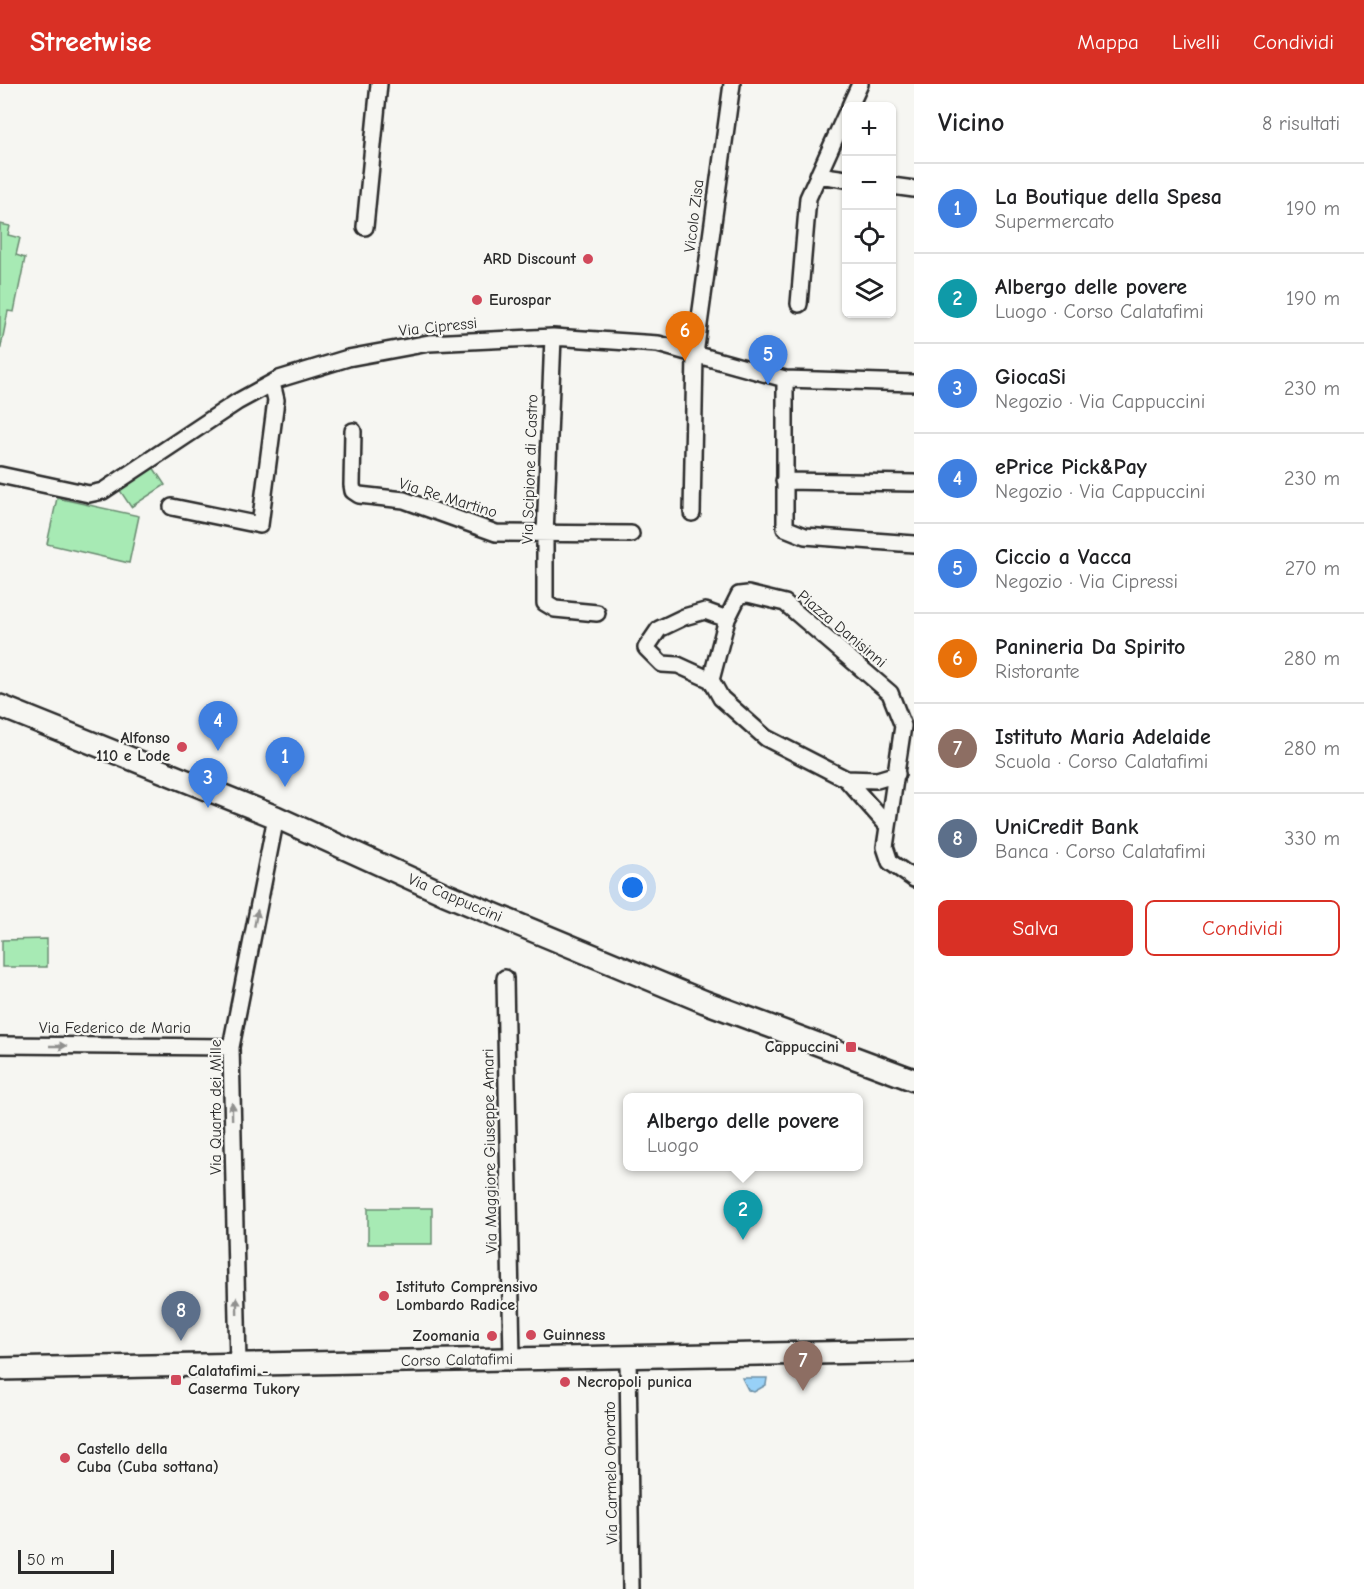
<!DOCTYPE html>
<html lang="it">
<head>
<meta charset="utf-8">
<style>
  :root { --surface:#fff; --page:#f6f6f6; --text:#202124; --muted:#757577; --line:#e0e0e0; --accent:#d93025 }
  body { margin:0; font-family:"Comic Neue",sans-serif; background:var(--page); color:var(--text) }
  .controls { position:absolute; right:18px; top:18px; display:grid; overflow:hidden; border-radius:9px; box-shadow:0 2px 4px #0004 }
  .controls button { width:54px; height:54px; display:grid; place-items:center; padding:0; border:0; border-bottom:2px solid var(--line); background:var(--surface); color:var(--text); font:30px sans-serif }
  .scale { position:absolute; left:18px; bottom:15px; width:96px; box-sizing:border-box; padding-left:6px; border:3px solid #2b2b2b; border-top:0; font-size:16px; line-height:21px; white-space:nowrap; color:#2b2b2b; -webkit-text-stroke:4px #f6f6f2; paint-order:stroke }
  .you { position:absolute; left:633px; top:804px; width:21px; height:21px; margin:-15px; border:4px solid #fff; border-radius:50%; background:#1a73e8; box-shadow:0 0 0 9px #1a73e833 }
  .badge { display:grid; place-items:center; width:39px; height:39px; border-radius:50%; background:var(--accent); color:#fff; font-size:20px; font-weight:700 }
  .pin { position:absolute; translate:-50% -50px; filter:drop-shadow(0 2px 3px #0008) }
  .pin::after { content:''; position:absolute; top:32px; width:21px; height:18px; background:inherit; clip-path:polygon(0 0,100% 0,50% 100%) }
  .popup { position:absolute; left:623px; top:1009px; width:240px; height:78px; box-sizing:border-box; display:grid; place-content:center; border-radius:9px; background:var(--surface); filter:drop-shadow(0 2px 4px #0005); font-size:20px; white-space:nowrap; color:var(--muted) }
  .popup b { font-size:22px; color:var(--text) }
  .popup::after { content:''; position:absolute; left:50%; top:100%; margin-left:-12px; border:12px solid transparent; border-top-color:var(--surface) }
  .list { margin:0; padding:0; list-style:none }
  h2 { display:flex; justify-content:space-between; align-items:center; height:78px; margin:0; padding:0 24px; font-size:26px }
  h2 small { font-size:20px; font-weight:400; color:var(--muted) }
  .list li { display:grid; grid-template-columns:39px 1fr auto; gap:18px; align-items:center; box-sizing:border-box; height:90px; padding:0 24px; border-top:2px solid var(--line) }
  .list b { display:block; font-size:22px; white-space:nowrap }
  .list p { margin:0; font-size:20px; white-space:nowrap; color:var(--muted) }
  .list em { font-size:20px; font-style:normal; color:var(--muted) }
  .actions { display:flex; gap:12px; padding:18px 24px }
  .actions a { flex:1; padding:14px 0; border:2px solid var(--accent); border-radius:9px; text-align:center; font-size:21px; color:var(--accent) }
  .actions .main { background:var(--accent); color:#fff }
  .icon { flex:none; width:33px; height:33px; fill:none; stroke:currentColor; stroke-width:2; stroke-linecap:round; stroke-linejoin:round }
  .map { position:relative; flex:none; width:914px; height:1505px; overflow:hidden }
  header { display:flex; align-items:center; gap:36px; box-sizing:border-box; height:84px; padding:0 30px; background:var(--accent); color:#fff }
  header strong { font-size:28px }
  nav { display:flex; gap:33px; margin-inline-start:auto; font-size:21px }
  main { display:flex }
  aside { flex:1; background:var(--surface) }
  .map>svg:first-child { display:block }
  .green { fill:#a7eab4; stroke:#698a70; stroke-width:1.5 }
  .water { fill:#98d1f7; stroke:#6c8fa5; stroke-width:1.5 }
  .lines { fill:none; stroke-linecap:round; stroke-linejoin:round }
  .street-casing { stroke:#2b2b2b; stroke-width:20 }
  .secondary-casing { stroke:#2b2b2b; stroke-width:26 }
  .street { stroke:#f6f6f2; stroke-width:15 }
  .secondary { stroke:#f6f6f2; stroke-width:21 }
  .oneway { fill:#90908e }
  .poi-dot { fill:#d1495b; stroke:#f6f6f2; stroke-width:2 }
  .labels { text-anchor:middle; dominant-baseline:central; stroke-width:4.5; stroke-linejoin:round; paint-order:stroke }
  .street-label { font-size:16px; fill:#2b2b2b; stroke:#f6f6f2 }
  .poi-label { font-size:16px; font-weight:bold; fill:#2b2b2b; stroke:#f6f6f2; text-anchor:start }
</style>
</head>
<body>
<header>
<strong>Streetwise</strong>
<nav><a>Mappa</a><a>Livelli</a><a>Condividi</a></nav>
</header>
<main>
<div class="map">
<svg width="914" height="1505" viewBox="0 0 914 1505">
  <rect width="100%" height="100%" fill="#f6f6f2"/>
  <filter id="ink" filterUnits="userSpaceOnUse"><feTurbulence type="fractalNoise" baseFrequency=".0167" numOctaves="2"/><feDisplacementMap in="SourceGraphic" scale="12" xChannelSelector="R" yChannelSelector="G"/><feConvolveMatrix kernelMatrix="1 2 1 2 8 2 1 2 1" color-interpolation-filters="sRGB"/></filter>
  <g filter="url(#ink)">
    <path class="green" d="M 0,140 L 10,142 L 8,151 L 20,154 L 16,171 L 25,174 L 14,228 L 8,227 L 0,268 Z
      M 153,383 L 165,401 L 131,423 L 119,405 Z
      M 57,414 L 139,432 L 129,479 L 47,460 Z
      M 47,855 L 47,883 L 2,883 L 2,856 Z
      M 368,1124 L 432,1124 L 432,1160 L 368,1160 Z"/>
    <path class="water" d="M 742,1294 L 767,1294 L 766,1301 L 754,1308 L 748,1306 Z"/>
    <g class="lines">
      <g class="street-casing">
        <path id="street" d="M 850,22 L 860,0
          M 818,91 L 846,95
          M 892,102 L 914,105
          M 365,143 L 379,0
          M 799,220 L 808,114 L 846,30
          M 553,253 L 545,451 L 545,519 L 555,525 L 597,529
          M 785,295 L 785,444 L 805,452 L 914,460
          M 353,347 L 352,401 L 353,407 L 359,411 L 404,416 L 496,449 L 631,450
          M 0,391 L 89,410 L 103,407 L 237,318 L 279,295 L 348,274 L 429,259 L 553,253 L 658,260 L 785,295 L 914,299
          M 784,397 L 914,399
          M 172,423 L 260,441 L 276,316 L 272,299
          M 692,429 L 695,270 L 732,0
          M 711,596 L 678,581 L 662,580 L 646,564 L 659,545 L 684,533 L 705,527 L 727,535
          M 846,695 L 877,696 L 897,690
          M 887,741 L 846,695 L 766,654 L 721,614 L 711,596 L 727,535 L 739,511 L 748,510 L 785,519 L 890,609 L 903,642 L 885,763 L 890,778 L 914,795
          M 505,894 L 512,1275
          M 0,961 L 231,963
          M 628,1273 L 631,1505
          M 238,1280 L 231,963 L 276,733"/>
      </g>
      <g class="secondary-casing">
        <path id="secondary" d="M 0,622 L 276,733 L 445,810 L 705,918 L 914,996
          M 0,1285 L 914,1267"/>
      </g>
      <use href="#street" class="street"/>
      <use href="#secondary" class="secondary"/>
    </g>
    <defs><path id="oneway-solid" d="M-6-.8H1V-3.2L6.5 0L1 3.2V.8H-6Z" transform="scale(1.5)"/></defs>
    <g class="oneway">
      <use href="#oneway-solid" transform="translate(256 834) rotate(-79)"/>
      <use href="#oneway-solid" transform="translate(58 962)"/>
      <use href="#oneway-solid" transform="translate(232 1027) rotate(-91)"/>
      <use href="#oneway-solid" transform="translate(237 1222) rotate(-91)"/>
    </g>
  </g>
  <g class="poi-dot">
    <circle cx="588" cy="175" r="6"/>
    <circle cx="477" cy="216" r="6"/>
    <circle cx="182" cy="663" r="6"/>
    <rect x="845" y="957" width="12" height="12" rx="3"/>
    <circle cx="384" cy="1212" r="6"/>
    <circle cx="531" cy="1251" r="6"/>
    <circle cx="492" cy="1252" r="6"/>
    <rect x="170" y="1290" width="12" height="12" rx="3"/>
    <circle cx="565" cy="1298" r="6"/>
    <circle cx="65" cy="1374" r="6"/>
  </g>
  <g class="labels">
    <g class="street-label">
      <text transform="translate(694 132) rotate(-83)">Vicolo Zisa</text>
      <text transform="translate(438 243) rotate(-6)">Via Cipressi</text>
      <text transform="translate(530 385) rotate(-88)">Via Scipione di Castro</text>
      <text transform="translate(448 414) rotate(17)">Via Re Martino</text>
      <text transform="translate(842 545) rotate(40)">Piazza Danisinni</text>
      <text transform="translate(455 814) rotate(23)">Via Cappuccini</text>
      <text x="115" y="944">Via Federico de Maria</text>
      <text transform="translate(216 1023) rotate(-90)">Via Quarto dei Mille</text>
      <text transform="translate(490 1067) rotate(-91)">Via Maggiore Giuseppe Amari</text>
      <text transform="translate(457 1276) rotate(-1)">Corso Calatafimi</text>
      <text transform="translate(611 1389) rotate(-91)">Via Carmelo Onorato</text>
    </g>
    <g class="poi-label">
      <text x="576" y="175" text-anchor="end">ARD Discount</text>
      <text x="489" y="216">Eurospar</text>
      <text x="170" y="654" text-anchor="end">Alfonso<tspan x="170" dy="18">110 e Lode</tspan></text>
      <text x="839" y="963" text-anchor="end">Cappuccini</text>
      <text x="396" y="1203">Istituto Comprensivo<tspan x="396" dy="18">Lombardo Radice</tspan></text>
      <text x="543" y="1251">Guinness</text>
      <text x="480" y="1252" text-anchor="end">Zoomania</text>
      <text x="188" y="1287">Calatafimi -<tspan x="188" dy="18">Caserma Tukory</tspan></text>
      <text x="577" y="1298">Necropoli punica</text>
      <text x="77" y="1365">Castello della<tspan x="77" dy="18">Cuba (Cuba sottana)</tspan></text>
    </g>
  </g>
</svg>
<div class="controls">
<button>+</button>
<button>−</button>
<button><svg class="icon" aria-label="locate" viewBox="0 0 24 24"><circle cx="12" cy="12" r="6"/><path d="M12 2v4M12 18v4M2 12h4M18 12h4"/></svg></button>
<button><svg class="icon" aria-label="layers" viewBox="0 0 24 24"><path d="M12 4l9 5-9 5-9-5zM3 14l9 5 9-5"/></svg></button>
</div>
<div class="scale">50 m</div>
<div class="you"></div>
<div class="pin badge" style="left:285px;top:703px;background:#3f7fe0">1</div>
<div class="pin badge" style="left:743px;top:1156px;background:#0f9aa8">2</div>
<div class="popup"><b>Albergo delle povere</b>Luogo</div>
<div class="pin badge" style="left:208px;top:724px;background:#3f7fe0">3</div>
<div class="pin badge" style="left:218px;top:667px;background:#3f7fe0">4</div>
<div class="pin badge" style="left:768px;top:301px;background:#3f7fe0">5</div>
<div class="pin badge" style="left:685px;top:277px;background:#e8710a">6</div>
<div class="pin badge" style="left:803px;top:1307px;background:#8d6e63">7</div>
<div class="pin badge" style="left:181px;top:1257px;background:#5c6f8a">8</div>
</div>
<aside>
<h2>Vicino<small>8 risultati</small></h2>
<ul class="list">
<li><span class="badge" style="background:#3f7fe0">1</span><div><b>La Boutique della Spesa</b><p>Supermercato</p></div><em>190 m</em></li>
<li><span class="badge" style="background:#0f9aa8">2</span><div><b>Albergo delle povere</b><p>Luogo · Corso Calatafimi</p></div><em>190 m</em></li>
<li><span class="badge" style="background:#3f7fe0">3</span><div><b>GiocaSi</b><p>Negozio · Via Cappuccini</p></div><em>230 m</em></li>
<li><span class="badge" style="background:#3f7fe0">4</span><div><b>ePrice Pick&amp;Pay</b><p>Negozio · Via Cappuccini</p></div><em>230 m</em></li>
<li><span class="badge" style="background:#3f7fe0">5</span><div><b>Ciccio a Vacca</b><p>Negozio · Via Cipressi</p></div><em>270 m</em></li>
<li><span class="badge" style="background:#e8710a">6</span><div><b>Panineria Da Spirito</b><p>Ristorante</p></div><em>280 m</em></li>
<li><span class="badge" style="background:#8d6e63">7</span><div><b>Istituto Maria Adelaide</b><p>Scuola · Corso Calatafimi</p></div><em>280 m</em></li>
<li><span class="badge" style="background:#5c6f8a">8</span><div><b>UniCredit Bank</b><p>Banca · Corso Calatafimi</p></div><em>330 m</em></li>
</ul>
<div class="actions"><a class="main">Salva</a><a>Condividi</a></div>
</aside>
</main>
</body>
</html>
